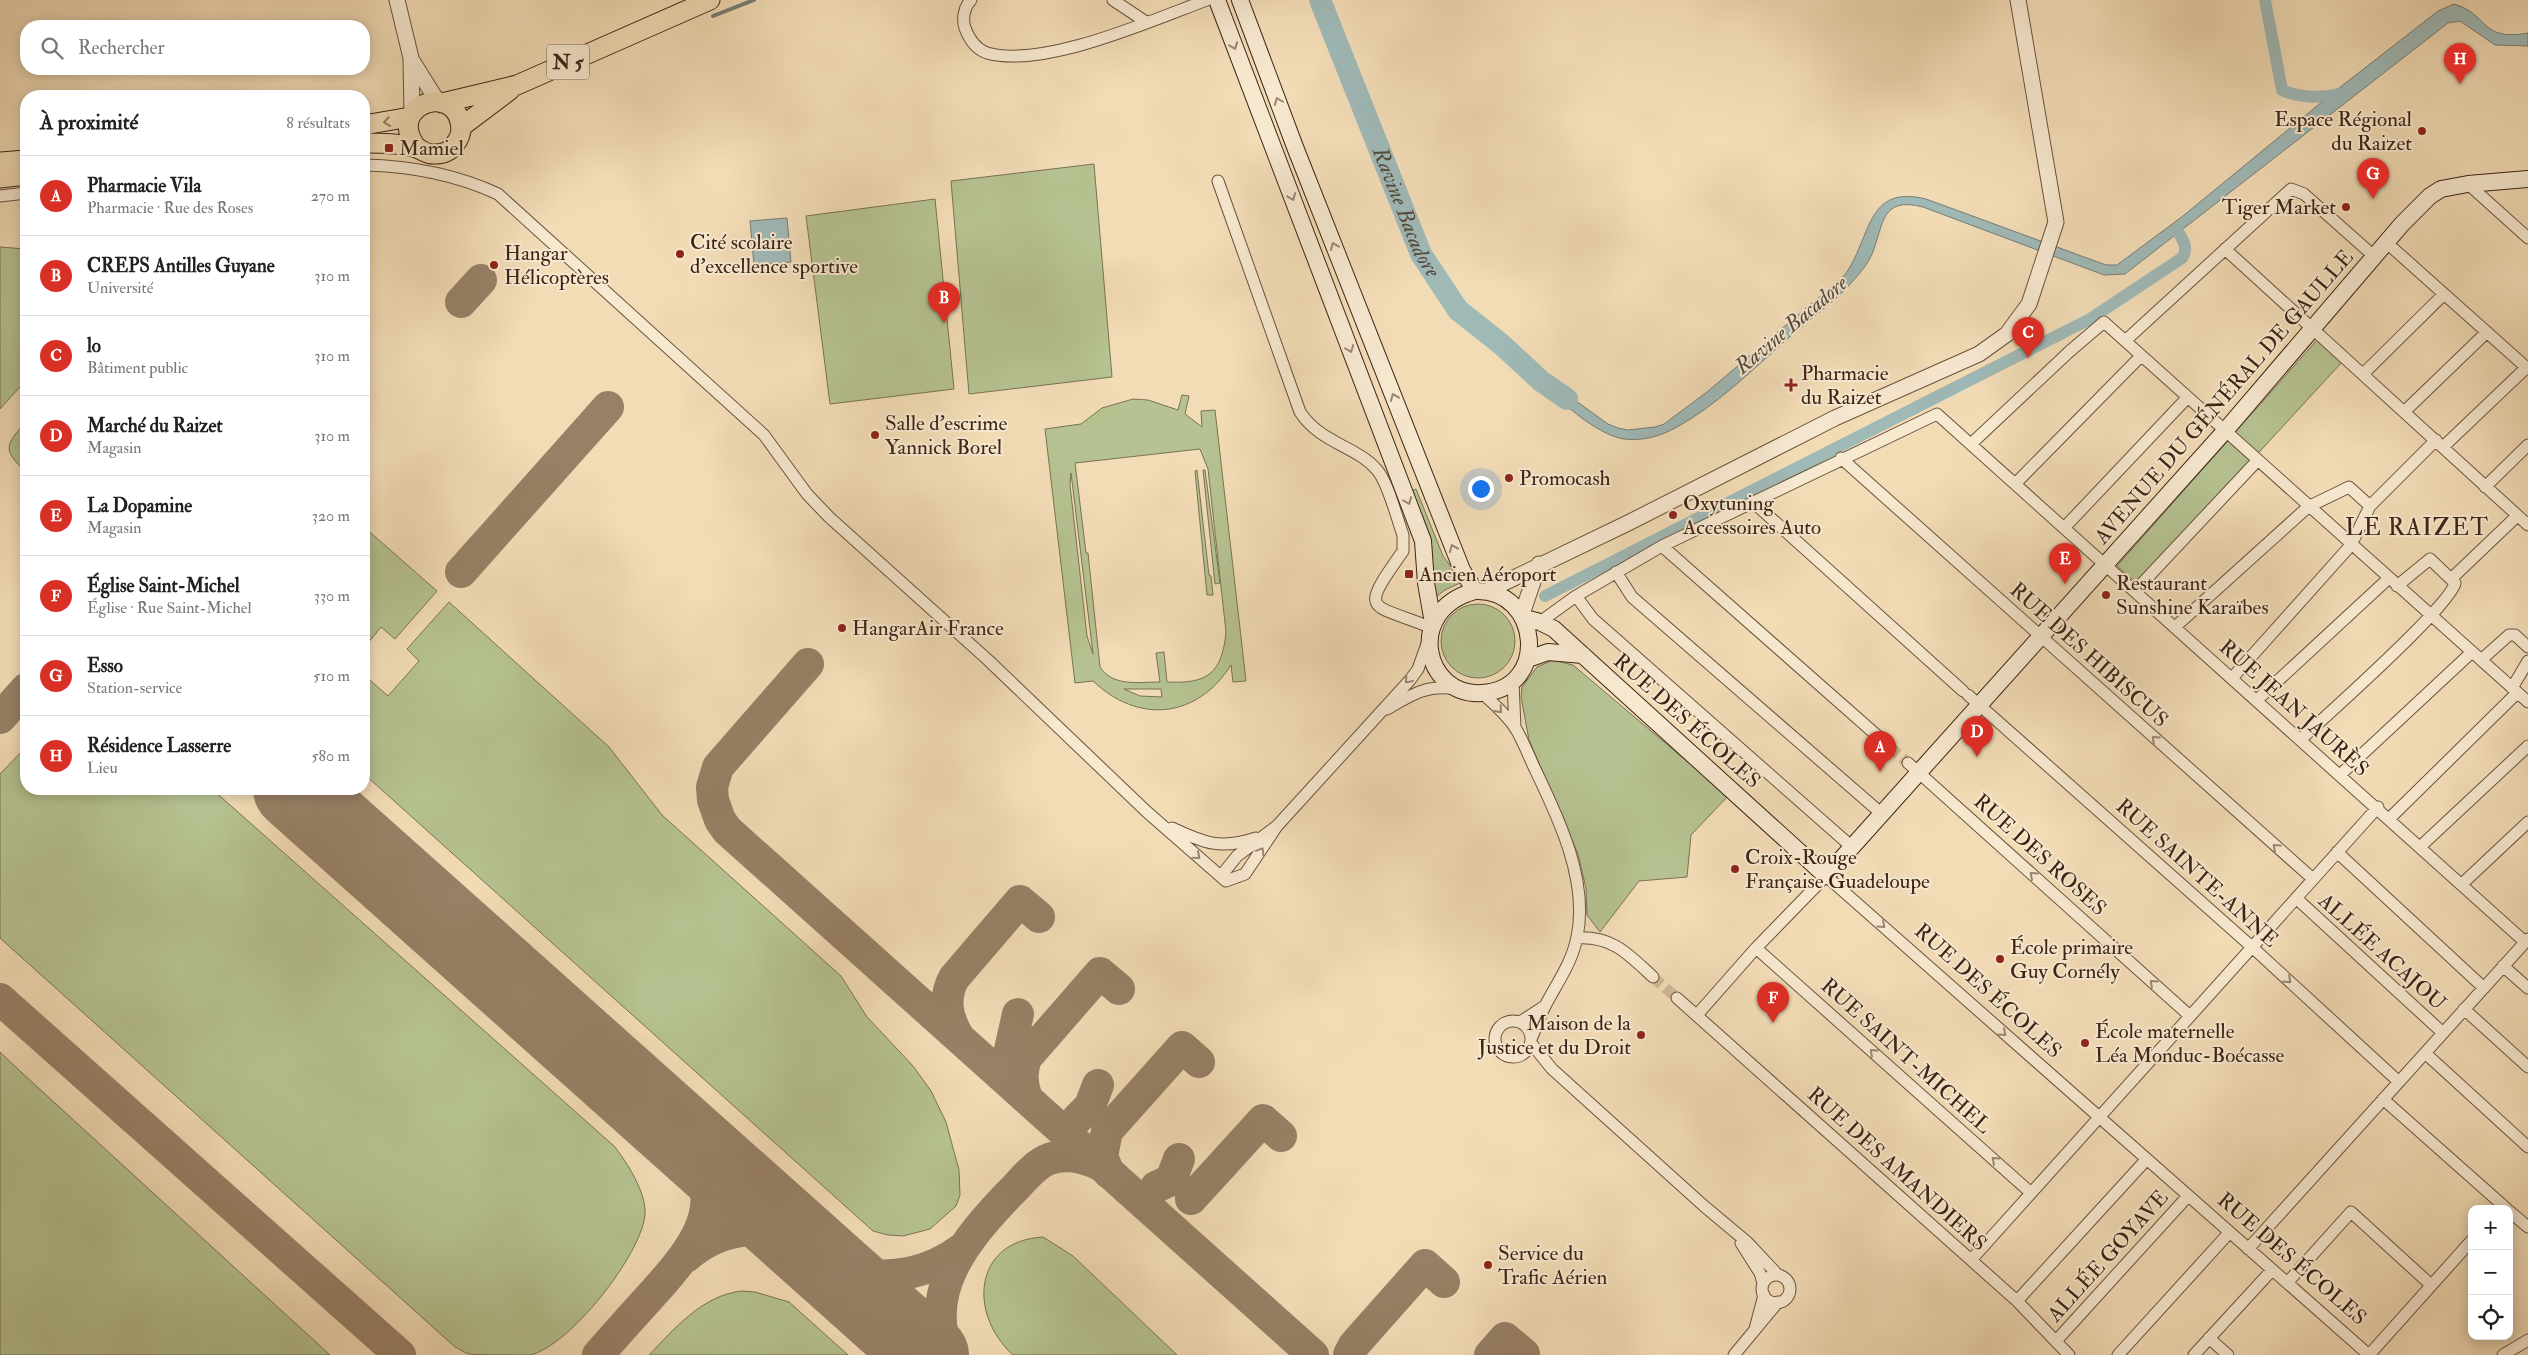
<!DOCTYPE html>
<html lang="fr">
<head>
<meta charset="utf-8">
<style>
  :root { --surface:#fff; --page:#f6f6f6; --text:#222; --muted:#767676; --line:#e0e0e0; --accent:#d93025 }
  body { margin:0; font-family:"IM FELL Double Pica",serif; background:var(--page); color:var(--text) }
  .controls { position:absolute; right:15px; bottom:15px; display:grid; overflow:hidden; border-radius:10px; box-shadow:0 2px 12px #0003 }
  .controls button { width:45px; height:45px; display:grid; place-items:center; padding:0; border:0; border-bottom:1px solid var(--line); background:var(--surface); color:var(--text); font:25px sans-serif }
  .you { position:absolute; left:1480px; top:488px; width:18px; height:18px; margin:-12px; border:4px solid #fff; border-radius:50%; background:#1a73e8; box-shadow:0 0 0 8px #1a73e833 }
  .badge { display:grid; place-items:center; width:32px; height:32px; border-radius:50%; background:var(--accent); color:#fff; font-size:16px; font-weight:700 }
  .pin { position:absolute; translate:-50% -41px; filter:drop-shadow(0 1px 2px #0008) }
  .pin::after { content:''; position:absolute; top:26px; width:18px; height:15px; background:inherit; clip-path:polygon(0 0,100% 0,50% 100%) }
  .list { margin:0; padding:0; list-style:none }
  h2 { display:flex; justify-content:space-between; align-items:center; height:65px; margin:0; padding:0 20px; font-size:21px }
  h2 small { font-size:16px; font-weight:400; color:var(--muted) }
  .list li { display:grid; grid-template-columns:32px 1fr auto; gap:15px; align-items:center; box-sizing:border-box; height:80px; padding:0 20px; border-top:1px solid var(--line) }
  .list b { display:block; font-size:19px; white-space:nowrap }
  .list p { margin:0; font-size:16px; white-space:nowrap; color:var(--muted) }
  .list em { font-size:16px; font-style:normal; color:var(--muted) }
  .icon { flex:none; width:28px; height:28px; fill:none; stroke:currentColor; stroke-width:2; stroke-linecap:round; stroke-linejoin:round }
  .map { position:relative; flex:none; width:2528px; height:1355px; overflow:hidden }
  .search { position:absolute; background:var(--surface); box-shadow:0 2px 12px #0003; left:20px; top:20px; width:350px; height:55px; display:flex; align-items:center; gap:12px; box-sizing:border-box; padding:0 18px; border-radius:20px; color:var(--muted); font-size:19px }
  .panel { position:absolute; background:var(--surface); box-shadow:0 2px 12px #0003; left:20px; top:90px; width:350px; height:705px; border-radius:20px }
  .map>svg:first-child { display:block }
  .green { fill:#b6c291; stroke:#797353; fill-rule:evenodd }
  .water { fill:#9fb9b7; stroke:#777d76 }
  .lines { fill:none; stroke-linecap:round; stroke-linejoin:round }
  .stream { stroke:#777d76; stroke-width:4 }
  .canal { stroke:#9fb9b7; stroke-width:12 }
  .river { stroke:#9fb9b7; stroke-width:22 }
  .taxiway { stroke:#978066; stroke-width:32 }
  .runway { stroke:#978066; stroke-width:82 }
  .minor-tunnel { stroke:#ceb796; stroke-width:11; stroke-dasharray:11 5.5; stroke-linecap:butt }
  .minor-casing { stroke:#6a523d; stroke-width:13 }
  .tertiary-casing { stroke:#6a523d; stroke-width:17 }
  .secondary-casing { stroke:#3c2415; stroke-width:18 }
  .primary-casing { stroke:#3c2415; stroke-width:21 }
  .minor { stroke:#f7e8d0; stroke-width:11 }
  .tertiary { stroke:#f7e8d0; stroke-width:15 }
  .secondary { stroke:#f7e8d0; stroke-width:16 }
  .primary { stroke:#f2dcb6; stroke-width:19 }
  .oneway { stroke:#9a8672 }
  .oneway2 { stroke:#978066 }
  .poi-dot { fill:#8f2418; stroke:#f7e8d0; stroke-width:2 }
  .labels { text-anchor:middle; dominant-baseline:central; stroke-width:4; stroke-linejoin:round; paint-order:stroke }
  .shield { fill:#f7e8d0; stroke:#745f4d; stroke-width:1 }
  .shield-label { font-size:20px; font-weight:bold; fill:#3c2415 }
  .poi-label { font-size:21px; fill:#3c2415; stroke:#f7e8d0; text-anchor:start }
  .street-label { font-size:21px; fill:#3c2415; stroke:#f7e8d0 }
  .water-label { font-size:22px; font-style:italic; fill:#55493e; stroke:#f7e8d0 }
  .quarter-label { font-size:24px; letter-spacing:1px; fill:#3c2415; stroke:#f7e8d0 }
</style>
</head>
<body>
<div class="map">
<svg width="2528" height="1355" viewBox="0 0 2528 1355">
  <rect width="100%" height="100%" fill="#f2dcb6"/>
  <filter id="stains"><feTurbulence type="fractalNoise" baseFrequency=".004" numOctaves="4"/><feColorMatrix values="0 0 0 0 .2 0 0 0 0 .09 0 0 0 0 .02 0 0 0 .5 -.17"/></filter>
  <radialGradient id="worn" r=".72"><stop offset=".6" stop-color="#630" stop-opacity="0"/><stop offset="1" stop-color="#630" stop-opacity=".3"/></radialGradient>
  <path class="green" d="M 1094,164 L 1112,377 L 969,394 L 951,181 Z
    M 935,199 L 954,389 L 830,404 L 806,216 Z
    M 0,247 L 26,249 L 26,380 L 0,409 Z
    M 2317,340 L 2342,362 L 2138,584 L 2117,566 Z
    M 1182,395 L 1189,396 L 1185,414 L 1202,427 L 1201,411 L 1215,410 L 1246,681 L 1233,682 L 1231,665 C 1197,719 1138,724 1093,681 L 1075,683 L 1045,429 L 1081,424 L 1102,408 L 1133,399 L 1148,400 L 1178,410 ZM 1200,449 L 1208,469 L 1226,632 C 1222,674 1207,684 1167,682 L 1164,652 L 1156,653 L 1160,682 C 1138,682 1113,687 1100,667 L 1088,553 L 1086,553 L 1075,463 ZM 1071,473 L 1093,654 L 1087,636 L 1070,485 ZM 1124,689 L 1161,689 L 1162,697 L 1140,696 Z
    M 26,422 L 26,472 C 2,450 5,445 26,422 Z
    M 1197,470 L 1209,575 L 1211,576 L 1213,595 L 1207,595 L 1195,471 Z
    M 1203,470 L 1205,470 L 1220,583 L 1215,584 Z
    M 1416,489 L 1443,556 L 1460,579 L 1460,583 L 1445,590 L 1433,599 L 1420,516 L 1413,490 Z
    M 364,527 L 437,591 L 395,639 L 381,627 L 364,648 Z
    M 449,602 L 609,747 L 662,815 L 841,976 L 867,1017 L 913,1066 L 931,1091 L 946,1122 L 959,1170 L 960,1195 L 956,1206 L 930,1229 L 903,1236 L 888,1235 L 873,1231 L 364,774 L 364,675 L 388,696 L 419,661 L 407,649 Z
    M1441 641a37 37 0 1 1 74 0a37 37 0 1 1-74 0Z
    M 1553,660 L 1573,665 L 1728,796 L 1691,835 L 1687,877 L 1639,881 L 1600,932 L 1587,915 L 1586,888 L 1578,854 L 1529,740 L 1521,697 L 1522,687 L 1537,667 Z
    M 26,747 L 26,789 L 212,789 L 614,1146 C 627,1162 647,1194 645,1215 C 641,1255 570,1346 530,1355 C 523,1355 475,1355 469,1354 C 464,1353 460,1349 455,1347 L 0,938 L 0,774 Z
    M 0,1052 L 21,1072 L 330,1355 L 0,1355 Z
    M 1043,1237 L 1073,1256 L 1177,1355 L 1013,1355 C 968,1314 973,1241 1043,1237 Z
    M 741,1291 L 755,1292 L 789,1302 L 848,1355 L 649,1355 C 675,1328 702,1296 741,1291 Z"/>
  <path class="water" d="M 2454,4 C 2489,14 2480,42 2528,33 L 2528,46 L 2495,45 L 2460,21 L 2448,23 L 2125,274 L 2104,275 L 1923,207 C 1880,196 1884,225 1872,254 C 1868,264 1859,274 1852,282 C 1836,301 1812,317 1793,334 C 1756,366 1718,405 1675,428 C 1659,437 1642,441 1624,439 C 1597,435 1559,401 1541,381 L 1569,396 L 1608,424 L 1618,428 L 1628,430 L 1655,427 L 1664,424 L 1707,392 L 1844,276 C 1872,238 1865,184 1926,199 L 2106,265 L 2117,265 L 2183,216 L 2334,92 L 2438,11 Z
    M 787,218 L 791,262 L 754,265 L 750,221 Z"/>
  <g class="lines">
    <path class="stream" d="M 713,16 L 754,0"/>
    <path class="canal" d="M 2265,0 L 2282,90 C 2302,99 2323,98 2344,93
      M 1545,596 L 2090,319 L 2182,258 C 2189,248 2183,240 2177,230"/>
    <path class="river" id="s1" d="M 1320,0 L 1421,254 L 1458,310 L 1501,344 L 1541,381 L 1567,399"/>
    <path class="taxiway" d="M 461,302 L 481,280
      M 461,572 L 608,407
      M 808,664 L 718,767 L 712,787 L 713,800 L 720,820 L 727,830 L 1313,1355
      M 0,718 L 26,689
      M 0,999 L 400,1355
      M 958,1036 C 947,1017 943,998 954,978 L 1020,901 L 1039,917
      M 1009,1054 L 1018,1014
      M 1027,1098 C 1021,1084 1021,1072 1026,1058 L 1100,973 L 1119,989
      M 1078,1118 L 1090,1106 L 1098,1085
      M 1109,1173 L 1102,1156 L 1107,1131 L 1182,1047 L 1199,1062
      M 1156,1187 L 1171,1180 L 1179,1159
      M 1191,1199 L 1263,1120 L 1281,1136
      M 686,1257 C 723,1225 766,1223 808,1247 C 823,1256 835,1266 852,1271 C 891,1282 931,1272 963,1248
      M 598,1355 C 617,1333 637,1311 657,1289 C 704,1236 729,1198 680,1134
      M 949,1355 C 921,1291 968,1237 1009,1194 C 1021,1183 1033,1165 1049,1159 C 1067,1153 1083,1157 1100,1165
      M 1349,1355 L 1354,1345 L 1425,1265 L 1444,1282
      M 1490,1355 L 1505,1338 L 1524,1354"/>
    <path class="runway" d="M 294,789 L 928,1355"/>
    <path class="minor-tunnel" d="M 1890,747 L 1908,763
      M 1653,977 L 1677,998"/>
    <g class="minor-casing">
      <path id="minor" d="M 971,0 C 964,7 962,19 965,28 C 969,39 976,49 987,53 C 1044,69 1152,20 1207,0
        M 1113,0 L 1146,22
        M 364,165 C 411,166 455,174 498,194 L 764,435 L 807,494 L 829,517 L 988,660 L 1147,812 L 1226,881 L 1245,874 L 1277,826 L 1237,856 L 1221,876
        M 1218,181 L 1300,412 C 1321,444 1357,446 1377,470 C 1388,482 1397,519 1403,535 L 1403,551 C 1358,615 1369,602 1432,628
        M 2468,184 L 2528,238
        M 0,196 L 26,193
        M 2387,243 L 2528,369
        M 2225,249 L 2528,525
        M 2125,341 L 2291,189 L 2304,194 L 2375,257
        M 2364,373 L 2444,294
        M 2405,411 L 2487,332
        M 1971,444 L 2070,351 L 2104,322 L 2528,702
        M 2443,447 L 2527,367
        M 1841,458 L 2313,879
        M 2015,484 L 2141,356
        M 2485,487 L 2528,445
        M 1753,502 L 1963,691
        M 2064,528 L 2187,398
        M 1662,546 L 1890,747
        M 1616,572 L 1632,597 L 1882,814
        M 2451,579 L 2517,516
        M 2135,591 L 2257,461
        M 1576,596 L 1593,619 L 1852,847
        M 1540,622 L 1576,596 L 1662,546 L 1937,414 L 2525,942
        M 2175,627 L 2308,507 L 2349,487 L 2370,506
        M 2481,660 L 2509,635 L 2515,635 L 2528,647
        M 2232,678 L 2351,545 L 2370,506 L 2436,440
        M 1513,682 L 1515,728
        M 2512,688 L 2528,661
        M 1482,693 C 1494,704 1507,715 1516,729 C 1523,741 1528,754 1534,767 C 1558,817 1589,880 1577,937 C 1572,963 1557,983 1545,1006 C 1540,1016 1536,1027 1532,1037
        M 1968,695 L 2252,947 L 2399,1082
        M 2257,700 L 2389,578
        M 1387,709 C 1411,695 1427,684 1455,689
        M 2301,739 C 2326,716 2450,606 2455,583 L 2430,559 L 2397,586
        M 1908,763 L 2190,1016
        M 2341,774 L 2472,652
        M 2390,818 L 2517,693
        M 1277,826 L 1410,680 L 1418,669 L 1428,641
        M 1172,828 C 1204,843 1221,850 1256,838
        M 2421,846 L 2528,746
        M 2337,852 L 2484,988
        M 2462,884 L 2528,822
        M 2296,898 L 2443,1033
        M 1577,938 C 1613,936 1628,954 1653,977
        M 1756,948 L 2031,1193
        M 2503,966 L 2528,988
        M 1677,998 L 1971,1260 L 2017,1301 L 2069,1355
        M 2464,1009 L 2528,1067
        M 1697,1015 L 1756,948 L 1826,876 L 2369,1355
        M1495 1039a18 18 0 1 1 36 0a18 18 0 1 1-36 0Z
        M 1520,1022 L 1545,1006
        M 1531,1043 L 1552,1069 L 1704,1206 L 1747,1242 L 1778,1275
        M 2425,1053 L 2528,1147
        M 2383,1099 L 2507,1209
        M 2509,1211 L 2528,1227
        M 1741,1243 L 1760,1273 L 1763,1283
        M 2248,1249 L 2528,939
        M 1971,1260 L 2378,807
        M1762 1289a14 14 0 1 1 28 0a14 14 0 1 1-28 0Z
        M 2287,1283 L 2351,1212 L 2431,1285
        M 2017,1301 L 2146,1160
        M 1755,1329 L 1764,1295
        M 2209,1338 L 2228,1355
        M 2056,1341 L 2188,1196
        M 1734,1355 L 1778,1302
        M 2118,1355 L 2229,1233
        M 2194,1355 L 2272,1270
        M 2369,1355 L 2472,1240
        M 2503,1355 L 2528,1340"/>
    </g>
    <g class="tertiary-casing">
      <path id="tertiary" d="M 397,0 L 411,58 L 412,113
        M 411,59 L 438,102
        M 1487,591 L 1628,523 L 1835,418 L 1979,354 L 2007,334 L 2029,304 L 2056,222 L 2018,0
        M 1522,614 L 1539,564"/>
    </g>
    <g class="secondary-casing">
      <path id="secondary" d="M 1217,0 L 1423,541 L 1426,583 L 1433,623
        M 1240,0 L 1295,147 L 1462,570 L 1475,591
        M 1475,591 C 1540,588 1551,689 1482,693 C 1424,697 1404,610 1475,591 Z
        M 1525,618 L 1540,622 L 1554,629 L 1826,876 L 2224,432 L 2402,224 L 2430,196 L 2441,189 L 2468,184 L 2528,179
        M 1528,659 L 1548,652 L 1583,655"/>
    </g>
    <g class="primary-casing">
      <path id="primary" d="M 442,103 L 517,85 L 710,0
        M 364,125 L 410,117
        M 461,127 L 510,90
        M 364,143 C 380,143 402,143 417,148 C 424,151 428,155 435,154 C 443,154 451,151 455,144 C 460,138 462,130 460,122 C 451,82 385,107 417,148
        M 0,162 L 26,160
        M 0,178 L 26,175"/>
    </g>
    <use href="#minor" class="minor"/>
    <use href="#tertiary" class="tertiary"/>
    <use href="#secondary" class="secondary"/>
    <use href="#primary" class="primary"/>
  </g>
  <defs><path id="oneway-chevron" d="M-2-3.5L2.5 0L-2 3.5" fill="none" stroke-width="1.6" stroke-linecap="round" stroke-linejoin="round" transform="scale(1.25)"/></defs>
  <g class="oneway">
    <use href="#oneway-chevron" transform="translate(1234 46) rotate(69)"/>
    <use href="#oneway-chevron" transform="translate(1278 101) rotate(-111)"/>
    <use href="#oneway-chevron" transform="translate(1292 197) rotate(69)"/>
    <use href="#oneway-chevron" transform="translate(1334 246) rotate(-112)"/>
    <use href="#oneway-chevron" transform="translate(1350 349) rotate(69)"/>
    <use href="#oneway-chevron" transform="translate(1394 397) rotate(-112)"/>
    <use href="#oneway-chevron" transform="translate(1408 501) rotate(69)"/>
    <use href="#oneway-chevron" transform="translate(1453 548) rotate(-112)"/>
    <use href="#oneway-chevron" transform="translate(1408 680) rotate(131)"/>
    <use href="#oneway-chevron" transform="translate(1499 710) rotate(48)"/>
    <use href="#oneway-chevron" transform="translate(2155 739) rotate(-138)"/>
    <use href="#oneway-chevron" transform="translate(2276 847) rotate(-138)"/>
    <use href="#oneway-chevron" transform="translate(1261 851) rotate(-58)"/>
    <use href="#oneway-chevron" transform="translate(1197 856) rotate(41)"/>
    <use href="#oneway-chevron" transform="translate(2033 875) rotate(-138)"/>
    <use href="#oneway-chevron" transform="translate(1882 925) rotate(42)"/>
    <use href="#oneway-chevron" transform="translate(2288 980) rotate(43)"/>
    <use href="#oneway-chevron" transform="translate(2153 983) rotate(-138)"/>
    <use href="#oneway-chevron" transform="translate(2003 1033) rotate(42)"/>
    <use href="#oneway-chevron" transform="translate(1873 1052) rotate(-138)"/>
    <use href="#oneway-chevron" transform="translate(1995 1160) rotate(-138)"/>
  </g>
  <use class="oneway2" href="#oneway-chevron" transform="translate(387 122) rotate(171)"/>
  <g class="poi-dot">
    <circle cx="2422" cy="131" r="5"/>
    <rect x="384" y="143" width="10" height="10" rx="2.5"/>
    <circle cx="2346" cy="207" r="5"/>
    <circle cx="680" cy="254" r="5"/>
    <circle cx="494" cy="265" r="5"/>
    <path d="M1788.5 377.5h5v5h5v5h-5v5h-5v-5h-5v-5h5z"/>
    <circle cx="875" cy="435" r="5"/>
    <circle cx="1509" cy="478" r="5"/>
    <circle cx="1673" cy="515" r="5"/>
    <rect x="1404" y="569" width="10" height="10" rx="2.5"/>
    <circle cx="2106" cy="595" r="5"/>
    <circle cx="842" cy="628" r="5"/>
    <circle cx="1735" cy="869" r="5"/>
    <circle cx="2000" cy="959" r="5"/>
    <circle cx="1641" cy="1035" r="5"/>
    <circle cx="2085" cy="1043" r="5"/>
    <circle cx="1488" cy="1265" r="5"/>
  </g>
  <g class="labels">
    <rect class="shield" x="547" y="44.5" width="42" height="35" rx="4"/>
    <g class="shield-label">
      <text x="568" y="62">N 5</text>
    </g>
    <g class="poi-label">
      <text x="2412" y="119" text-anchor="end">Espace Régional<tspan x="2412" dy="24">du Raizet</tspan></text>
      <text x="399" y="148">Mamiel</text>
      <text x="2336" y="207" text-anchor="end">Tiger Market</text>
      <text x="690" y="242">Cité scolaire<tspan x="690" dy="24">d'excellence sportive</tspan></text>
      <text x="504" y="253">Hangar<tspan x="504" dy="24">Hélicoptères</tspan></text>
      <text x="1801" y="373">Pharmacie<tspan x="1801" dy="24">du Raizet</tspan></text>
      <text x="885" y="423">Salle d'escrime<tspan x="885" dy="24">Yannick Borel</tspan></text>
      <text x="1519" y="478">Promocash</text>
      <text x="1683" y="503">Oxytuning<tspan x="1683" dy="24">Accessoires Auto</tspan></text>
      <text x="1419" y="574">Ancien Aéroport</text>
      <text x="2116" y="583">Restaurant<tspan x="2116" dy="24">Sunshine Karaïbes</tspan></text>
      <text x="852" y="628">HangarAir France</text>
      <text x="1745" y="857">Croix-Rouge<tspan x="1745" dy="24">Française Guadeloupe</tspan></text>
      <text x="2010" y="947">École primaire<tspan x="2010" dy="24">Guy Cornély</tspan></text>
      <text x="1631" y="1023" text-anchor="end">Maison de la<tspan x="1631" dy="24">Justice et du Droit</tspan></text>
      <text x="2095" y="1031">École maternelle<tspan x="2095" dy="24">Léa Monduc-Boécasse</tspan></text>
      <text x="1498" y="1253">Service du<tspan x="1498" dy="24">Trafic Aérien</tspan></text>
    </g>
    <g class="street-label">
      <text transform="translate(2224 397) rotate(-49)">AVENUE DU GÉNÉRAL DE GAULLE</text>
      <text transform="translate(2089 655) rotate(42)">RUE DES HIBISCUS</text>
      <text transform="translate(2294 708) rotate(42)">RUE JEAN JAURÈS</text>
      <text transform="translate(1687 721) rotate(42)">RUE DES ÉCOLES</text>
      <text transform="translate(2040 855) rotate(42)">RUE DES ROSES</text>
      <text transform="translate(2197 873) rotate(42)">RUE SAINTE-ANNE</text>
      <text transform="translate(2382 952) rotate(42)">ALLÉE ACAJOU</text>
      <text transform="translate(1988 991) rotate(42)">RUE DES ÉCOLES</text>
      <text transform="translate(1906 1056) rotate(42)">RUE SAINT-MICHEL</text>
      <text transform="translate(1897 1169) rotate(42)">RUE DES AMANDIERS</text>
      <text transform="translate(2108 1256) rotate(-48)">ALLÉE GOYAVE</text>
      <text transform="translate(2292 1259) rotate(41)">RUE DES ÉCOLES</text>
    </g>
    <g class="water-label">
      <text stroke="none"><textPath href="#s1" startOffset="229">Ravine Bacadore</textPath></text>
      <text transform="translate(1791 325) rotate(-40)">Ravine Bacadore</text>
    </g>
    <g class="quarter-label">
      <text x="2417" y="527">LE RAIZET</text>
    </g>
  </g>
  <rect width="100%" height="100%" filter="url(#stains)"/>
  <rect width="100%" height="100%" fill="url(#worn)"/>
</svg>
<div class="controls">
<button>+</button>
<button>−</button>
<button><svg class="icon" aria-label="locate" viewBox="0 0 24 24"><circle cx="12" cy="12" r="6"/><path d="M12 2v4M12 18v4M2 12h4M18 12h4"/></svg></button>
</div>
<div class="you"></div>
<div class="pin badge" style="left:1880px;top:772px">A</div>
<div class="pin badge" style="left:944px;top:323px">B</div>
<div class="pin badge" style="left:2028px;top:358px">C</div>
<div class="pin badge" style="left:1977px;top:757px">D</div>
<div class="pin badge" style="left:2065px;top:584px">E</div>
<div class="pin badge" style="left:1773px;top:1023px">F</div>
<div class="pin badge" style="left:2373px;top:199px">G</div>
<div class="pin badge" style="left:2460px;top:84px">H</div>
<div class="search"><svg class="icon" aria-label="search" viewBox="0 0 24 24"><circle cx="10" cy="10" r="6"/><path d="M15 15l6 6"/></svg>Rechercher</div>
<section class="panel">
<h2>À proximité<small>8 résultats</small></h2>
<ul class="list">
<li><span class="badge">A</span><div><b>Pharmacie Vila</b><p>Pharmacie · Rue des Roses</p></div><em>270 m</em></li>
<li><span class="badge">B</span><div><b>CREPS Antilles Guyane</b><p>Université</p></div><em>310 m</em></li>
<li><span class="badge">C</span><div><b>lo</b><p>Bâtiment public</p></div><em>310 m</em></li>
<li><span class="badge">D</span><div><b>Marché du Raizet</b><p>Magasin</p></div><em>310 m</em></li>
<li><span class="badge">E</span><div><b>La Dopamine</b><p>Magasin</p></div><em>320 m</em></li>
<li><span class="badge">F</span><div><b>Église Saint-Michel</b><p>Église · Rue Saint-Michel</p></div><em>330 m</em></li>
<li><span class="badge">G</span><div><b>Esso</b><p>Station-service</p></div><em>510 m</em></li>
<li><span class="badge">H</span><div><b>Résidence Lasserre</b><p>Lieu</p></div><em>580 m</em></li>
</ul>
</section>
</div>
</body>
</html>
